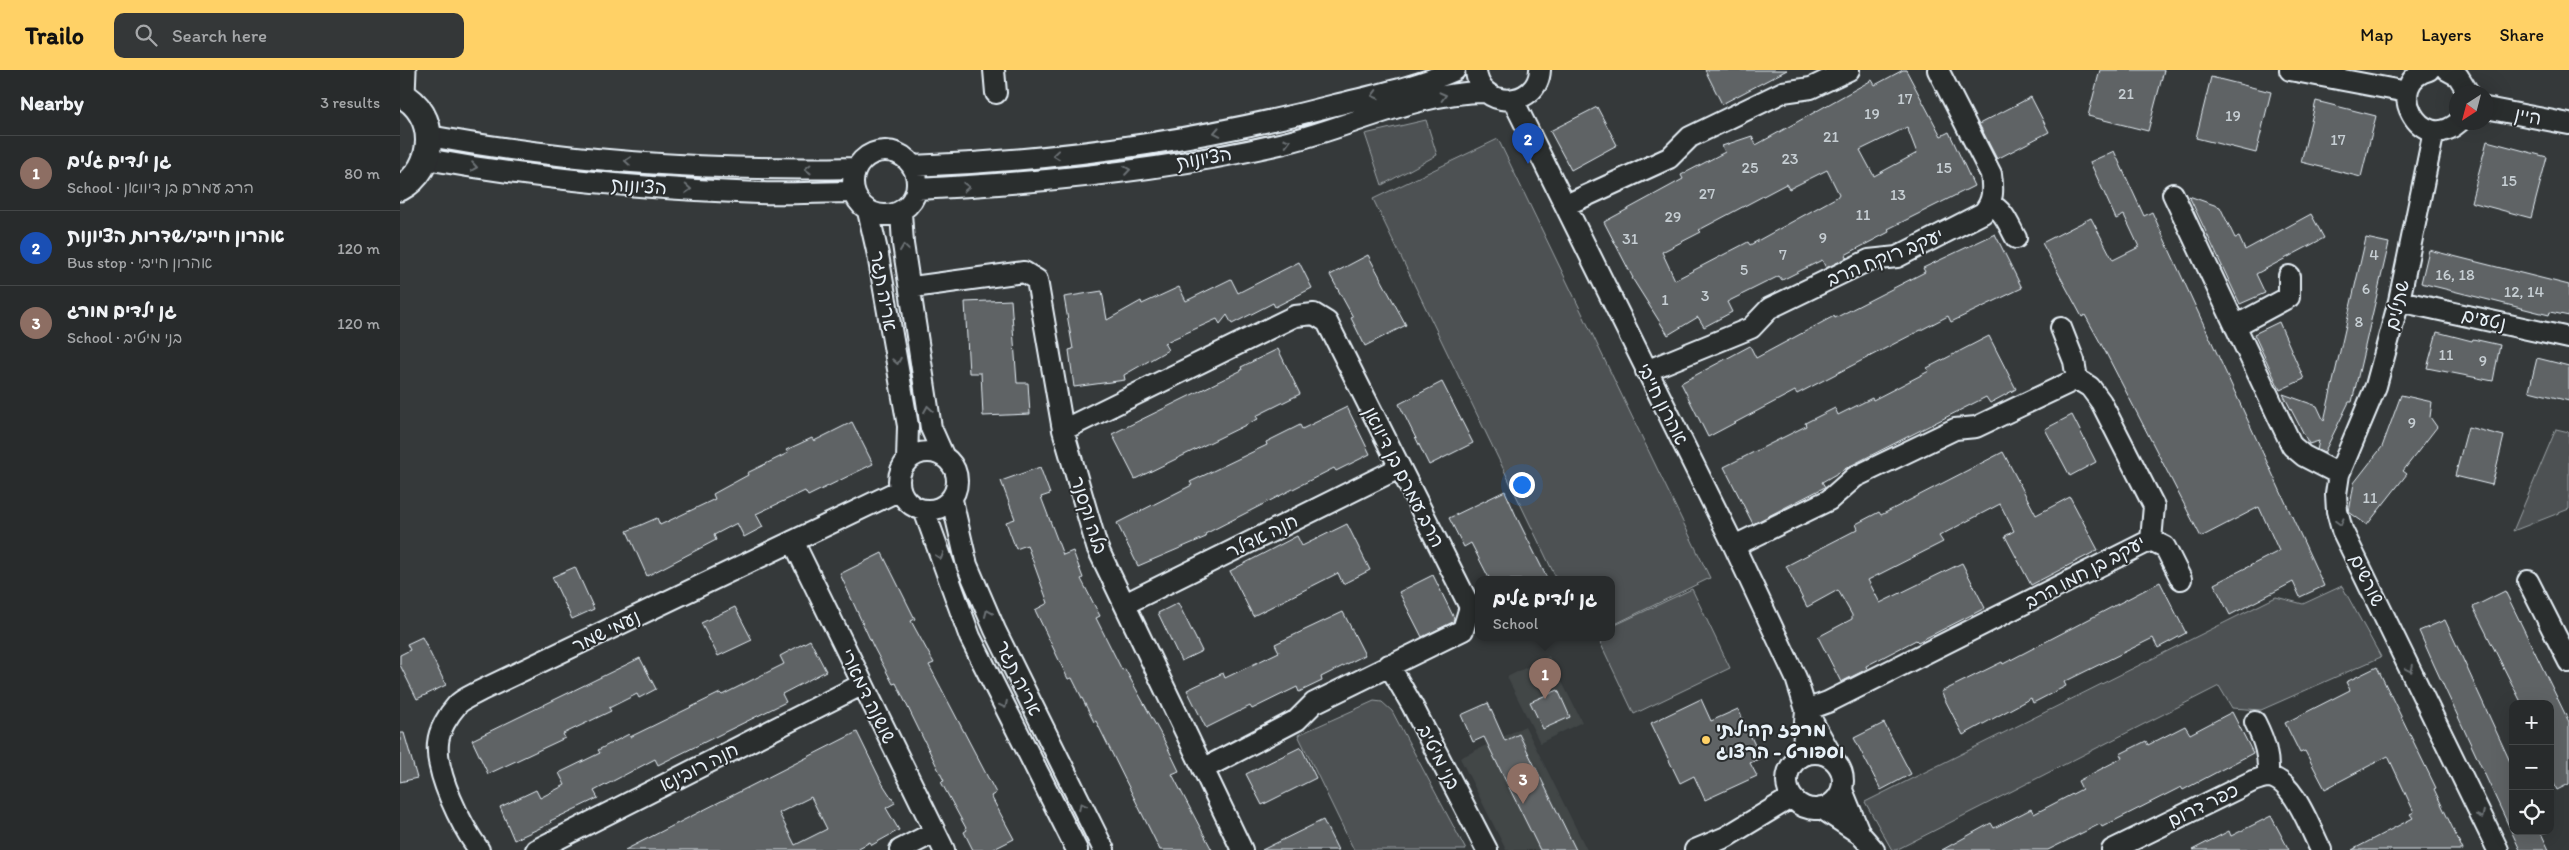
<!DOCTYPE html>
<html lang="en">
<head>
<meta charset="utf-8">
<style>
  :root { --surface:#282b2c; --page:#343738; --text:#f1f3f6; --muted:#a5a7a9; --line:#444748; --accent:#ffd166 }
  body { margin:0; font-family:Itim,"Playpen Sans Hebrew",sans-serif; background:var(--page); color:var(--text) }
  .controls { position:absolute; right:15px; bottom:15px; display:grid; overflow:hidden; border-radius:10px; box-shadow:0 5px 20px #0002 }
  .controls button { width:45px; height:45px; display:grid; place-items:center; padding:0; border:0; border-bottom:1px solid var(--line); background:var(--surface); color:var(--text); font:25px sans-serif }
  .compass { position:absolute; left:2049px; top:15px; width:45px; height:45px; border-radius:50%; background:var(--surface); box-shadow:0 5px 20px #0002; rotate:216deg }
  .you { position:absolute; left:1121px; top:414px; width:18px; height:18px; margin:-12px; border:4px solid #fff; border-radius:50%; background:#1a73e8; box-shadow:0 0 0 8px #1a73e833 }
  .badge { display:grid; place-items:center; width:32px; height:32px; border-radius:50%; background:var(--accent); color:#fff; font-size:16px; font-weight:700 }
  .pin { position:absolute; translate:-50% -41px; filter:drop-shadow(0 1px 2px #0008) }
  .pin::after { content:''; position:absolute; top:26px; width:18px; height:15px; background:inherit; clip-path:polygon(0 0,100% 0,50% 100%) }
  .popup { position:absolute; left:1075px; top:506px; width:140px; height:65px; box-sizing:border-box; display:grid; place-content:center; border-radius:10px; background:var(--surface); filter:drop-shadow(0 1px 4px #0005); font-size:16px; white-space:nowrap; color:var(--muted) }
  .popup b { font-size:19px; color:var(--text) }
  .popup::after { content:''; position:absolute; left:50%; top:100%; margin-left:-10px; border:10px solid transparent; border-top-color:var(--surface) }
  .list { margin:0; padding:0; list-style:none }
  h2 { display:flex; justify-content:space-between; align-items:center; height:65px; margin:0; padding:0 20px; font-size:21px }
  h2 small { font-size:16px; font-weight:400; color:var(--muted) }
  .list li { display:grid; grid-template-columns:32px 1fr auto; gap:15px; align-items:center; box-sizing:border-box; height:75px; padding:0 20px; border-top:1px solid var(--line) }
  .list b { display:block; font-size:19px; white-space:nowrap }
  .list p { margin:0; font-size:16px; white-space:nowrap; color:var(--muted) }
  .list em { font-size:16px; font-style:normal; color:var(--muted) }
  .icon { flex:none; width:28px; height:28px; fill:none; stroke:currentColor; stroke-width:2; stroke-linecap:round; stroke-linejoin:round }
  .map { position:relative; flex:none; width:2169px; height:780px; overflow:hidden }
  header { display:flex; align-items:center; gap:30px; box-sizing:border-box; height:70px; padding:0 25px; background:var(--accent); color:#111 }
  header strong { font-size:24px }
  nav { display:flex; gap:28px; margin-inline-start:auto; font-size:18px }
  .search { width:350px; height:45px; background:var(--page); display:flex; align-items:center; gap:12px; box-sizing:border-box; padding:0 18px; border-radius:10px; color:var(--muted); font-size:19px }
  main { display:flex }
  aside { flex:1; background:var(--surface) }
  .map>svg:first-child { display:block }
  .built { fill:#424647 }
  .green { fill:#4d5152; stroke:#9aa1a5 }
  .building { fill:#5f6365; stroke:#e8f1f8; fill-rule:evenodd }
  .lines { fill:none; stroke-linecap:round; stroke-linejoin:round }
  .minor-casing { stroke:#e8f1f8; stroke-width:24 }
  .major-casing { stroke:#e8f1f8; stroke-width:29 }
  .minor { stroke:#2a2d2e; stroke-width:20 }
  .major { stroke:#2a2d2e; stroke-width:25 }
  .oneway { stroke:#6c7275 }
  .poi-dot { fill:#ffd166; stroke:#2a2d2e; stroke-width:2 }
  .labels { text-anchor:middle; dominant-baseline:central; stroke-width:4; stroke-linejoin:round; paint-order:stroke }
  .number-label { font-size:16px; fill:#c6ced3 }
  .street-label { font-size:19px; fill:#e8f1f8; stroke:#2a2d2e }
  .poi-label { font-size:19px; font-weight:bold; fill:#e8f1f8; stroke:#2a2d2e; text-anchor:start }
</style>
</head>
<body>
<header>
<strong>Trailo</strong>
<div class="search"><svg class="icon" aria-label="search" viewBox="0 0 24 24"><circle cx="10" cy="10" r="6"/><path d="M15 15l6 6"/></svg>Search here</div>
<nav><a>Map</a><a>Layers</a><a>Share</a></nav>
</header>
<main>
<aside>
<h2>Nearby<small>3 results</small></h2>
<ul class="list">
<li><span class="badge" style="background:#8d6e63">1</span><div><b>גן ילדים גלים</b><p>School · הרב עמרם בן דיוואן</p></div><em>80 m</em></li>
<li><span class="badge" style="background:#1a4fb4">2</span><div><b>אהרון חייבי/שדרות הציונות</b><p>Bus stop · אהרון חייבי</p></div><em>120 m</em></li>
<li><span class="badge" style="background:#8d6e63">3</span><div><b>גן ילדים מורג</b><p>School · בני מיטיב</p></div><em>120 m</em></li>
</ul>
</aside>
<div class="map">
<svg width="2169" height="780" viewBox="0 0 2169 780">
  <rect width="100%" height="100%" fill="#35393a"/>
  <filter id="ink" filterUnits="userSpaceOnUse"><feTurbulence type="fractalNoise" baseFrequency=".02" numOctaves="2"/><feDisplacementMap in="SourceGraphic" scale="10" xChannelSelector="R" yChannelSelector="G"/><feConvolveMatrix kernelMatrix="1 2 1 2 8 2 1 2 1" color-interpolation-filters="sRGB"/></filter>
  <g filter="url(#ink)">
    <path class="built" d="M 1149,586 L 1182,652 L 1140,673 L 1107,607 Z
      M 1125,656 L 1187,780 L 1106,780 L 1060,688 Z"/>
    <path class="green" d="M 1026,50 L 1037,85 L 982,115 L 965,64 Z
      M 1098,69 L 1310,508 L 1211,556 L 1211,510 L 1157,510 L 973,129 Z
      M 2156,359 L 2169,362 L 2169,439 L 2113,461 Z
      M 1942,516 L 1981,587 L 1861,640 L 1832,638 L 1819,616 L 1496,780 L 1492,780 L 1465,732 L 1876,527 L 1903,534 Z
      M 1292,519 L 1330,598 L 1234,644 L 1198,568 L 1211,568 L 1211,557 Z
      M 974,631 L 982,632 L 992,641 L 1066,780 L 954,780 L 898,665 Z"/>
    <path class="building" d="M 1305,0 L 1387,0 L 1322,34 Z
      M 1503,0 L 1506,0 L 1541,66 L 1549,62 L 1574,116 L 1488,159 L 1489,162 L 1445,185 L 1447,188 L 1426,198 L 1422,190 L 1382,210 L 1379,206 L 1327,232 L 1332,242 L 1304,257 L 1298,247 L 1268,265 L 1232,208 L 1233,208 L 1204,152 L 1283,109 L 1281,105 L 1325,82 L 1322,76 L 1352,66 L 1356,75 L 1472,10 L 1475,15 ZM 1507,57 L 1517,83 L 1474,106 L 1460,80 ZM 1427,100 L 1439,124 L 1437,127 L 1350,175 L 1348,172 L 1275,210 L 1262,182 L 1301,162 L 1299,160 L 1386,114 L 1389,119 Z
      M 1700,0 L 1764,0 L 1748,61 L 1688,46 Z
      M 1811,7 L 1871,22 L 1856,83 L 1796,68 Z
      M 1631,27 L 1649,62 L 1597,89 L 1579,54 Z
      M 1916,31 L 1976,46 L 1961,107 L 1901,92 Z
      M 1197,37 L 1217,75 L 1171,100 L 1150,61 Z
      M 2087,71 L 2147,87 L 2131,148 L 2071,132 Z
      M 1714,81 L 1744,146 L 1752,142 L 1924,516 L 1900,527 L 1893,512 L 1830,545 L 1814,514 L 1879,481 L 1859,437 L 1801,467 L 1706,283 L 1685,245 L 1682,247 L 1642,173 L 1691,148 L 1713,190 L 1739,177 L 1724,145 L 1716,149 L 1690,92 Z
      M 1789,126 L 1820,137 L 1835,168 L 1839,167 L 1845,180 L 1911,144 L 1924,168 L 1856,204 L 1865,223 L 1840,234 Z
      M 1595,164 L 1622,218 L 1551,252 L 1548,246 L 1397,324 L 1395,321 L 1308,367 L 1281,313 L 1350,276 L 1356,288 L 1434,246 L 1435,248 L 1525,202 L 1523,198 Z
      M 1966,168 L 1989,173 L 1952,332 L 1949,332 L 1924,383 L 1917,380 L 1919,371 L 1909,374 L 1883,324 L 1917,336 L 1924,351 Z
      M 2029,180 L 2169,215 L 2169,246 L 2150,242 L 2149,245 L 2021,213 Z
      M 968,185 L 1006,255 L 965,276 L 951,248 L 953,247 L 930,205 Z
      M 899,192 L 912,218 L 875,237 L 873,233 L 832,254 L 827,245 L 820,254 L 817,249 L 764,273 L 768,280 L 724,305 L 725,310 L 674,317 L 669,280 L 673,279 L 664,227 L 702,221 L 707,250 L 741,231 L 742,234 L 779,217 L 786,231 L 831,209 L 838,223 Z
      M 611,230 L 617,313 L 628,313 L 630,344 L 583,346 L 581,303 L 569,303 L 565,232 Z
      M 1879,252 L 1904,309 L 1880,320 L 1854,264 Z
      M 2037,262 L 2072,271 L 2073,269 L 2100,275 L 2093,311 L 2027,298 Z
      M 1589,266 L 1616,319 L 1590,333 L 1586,327 L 1450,396 L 1422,412 L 1425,417 L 1353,454 L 1324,397 L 1406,356 L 1405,353 L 1435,338 L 1438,345 L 1472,328 L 1473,330 L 1529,301 L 1527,298 Z
      M 878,279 L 900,324 L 856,346 L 858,349 L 735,409 L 712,364 L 842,300 L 841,297 Z
      M 2137,288 L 2169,296 L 2169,331 L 2129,321 Z
      M 1042,312 L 1073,373 L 1029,395 L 999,334 Z
      M 2001,325 L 2032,332 L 2030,347 L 2037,357 L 2003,401 L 2007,404 L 1967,455 L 1949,442 L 1954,413 L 1982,377 Z
      M 947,337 L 970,384 L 936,401 L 934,398 L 805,464 L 806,467 L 738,496 L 717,453 L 792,415 L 790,412 L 867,375 L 866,372 L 900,355 L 902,359 Z
      M 1672,345 L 1696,392 L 1670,406 L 1645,359 Z
      M 452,352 L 473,394 L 408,426 L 405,421 L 356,444 L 363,457 L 344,467 L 337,453 L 314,465 L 316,470 L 247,506 L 227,461 L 257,448 L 260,455 L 315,429 L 313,424 L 348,405 L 347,403 L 388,383 L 386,380 L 412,368 L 414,371 Z
      M 2068,357 L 2104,366 L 2092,415 L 2055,406 Z
      M 1603,382 L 1636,445 L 1670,427 L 1698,480 L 1631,515 L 1605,466 L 1614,461 L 1600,434 L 1539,466 L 1543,472 L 1468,510 L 1480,533 L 1562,493 L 1585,538 L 1518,572 L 1516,570 L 1466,596 L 1467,599 L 1441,612 L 1418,567 L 1452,549 L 1452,545 L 1438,520 L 1407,537 L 1386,496 L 1458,459 L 1456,454 L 1479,442 L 1481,445 Z
      M 640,397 L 650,424 L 641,427 L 663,485 L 673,481 L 683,508 L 681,509 L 700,546 L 696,548 L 722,600 L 725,599 L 764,670 L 779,701 L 772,704 L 812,780 L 760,780 L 696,651 L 694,652 L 672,608 L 668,609 L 635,540 L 648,533 L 627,475 L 616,479 L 606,452 L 615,449 L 601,411 Z
      M 1105,421 L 1118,450 L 1148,510 L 1090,510 L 1071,473 L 1064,477 L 1049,448 Z
      M 947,454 L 970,500 L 943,514 L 938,503 L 853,546 L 830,501 L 897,466 L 902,476 Z
      M 482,483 L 515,549 L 511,551 L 534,593 L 529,595 L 596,723 L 591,726 L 614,769 L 592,780 L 573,780 L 564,762 L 567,760 L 541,712 L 544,711 L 496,613 L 493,614 L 473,576 L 440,504 Z
      M 175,497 L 194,539 L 172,549 L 152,507 Z
      M 1033,505 L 1054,548 L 1053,552 L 1022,567 L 999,522 Z
      M 1760,512 L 1786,563 L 1758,578 L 1753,568 L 1664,612 L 1666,616 L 1633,633 L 1631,628 L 1563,665 L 1541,622 L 1602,592 L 1603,594 Z
      M 2105,521 L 2169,652 L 2169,714 L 2157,720 L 2150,706 L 2150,634 L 2122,634 L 2073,537 Z
      M 778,533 L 802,581 L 781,591 L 758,543 Z
      M 335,537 L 352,570 L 318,586 L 301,553 Z
      M 943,542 L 965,585 L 921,607 L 922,611 L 899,622 L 897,617 L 852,639 L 850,636 L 806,658 L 787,620 L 823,603 L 825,608 L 879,582 L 875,574 Z
      M 2045,550 L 2113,698 L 2113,761 L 2140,761 L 2149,780 L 2120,780 L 2034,595 L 2019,561 Z
      M 22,567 L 46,615 L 17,629 L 0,595 L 0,585 L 10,580 L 7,574 Z
      M 410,570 L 426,601 L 382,624 L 386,632 L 258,695 L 255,689 L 194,721 L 198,728 L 150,751 L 151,753 L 114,770 L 100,737 L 136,720 L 140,728 L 165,715 L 159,703 L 200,683 L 198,680 L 229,664 L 230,667 L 320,623 L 322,625 L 384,594 L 380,586 Z
      M 240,588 L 256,619 L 239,628 L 237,624 L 209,638 L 211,641 L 163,664 L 165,668 L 88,704 L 72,670 Z
      M 1977,597 L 2036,718 L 2034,719 L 2063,780 L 1952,780 L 2013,748 L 2010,744 L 2014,742 L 1988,686 L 1925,719 L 1905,681 L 1900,683 L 1885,653 L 1950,620 L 1946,612 Z
      M 1158,620 L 1170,647 L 1143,659 L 1130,632 Z
      M 1301,629 L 1311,651 L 1338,639 L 1361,688 L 1350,693 L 1357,706 L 1305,730 L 1294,706 L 1280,713 L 1251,653 Z
      M 1088,633 L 1105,671 L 1119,664 L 1176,780 L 1140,780 L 1084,667 L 1073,672 L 1061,645 Z
      M 1832,642 L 1853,683 L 1783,720 L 1781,717 L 1702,757 L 1700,754 L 1648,780 L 1542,780 L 1591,753 L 1594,758 L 1631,739 L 1634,744 L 1682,719 L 1678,711 L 1722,688 L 1720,684 L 1746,671 L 1748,675 L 1785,656 L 1790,664 Z
      M 1484,653 L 1511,704 L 1481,720 L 1454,668 Z
      M 457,662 L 482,713 L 495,733 L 486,738 L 499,760 L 472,775 L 470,772 L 455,780 L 225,780 ZM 411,727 L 427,759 L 395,775 L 379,743 Z
      M 0,663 L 4,663 L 17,708 L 0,712 Z
      M 901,677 L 916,708 L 862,735 L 846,704 Z
      M 1871,746 L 1889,780 L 1792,780 L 1829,761 L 1831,766 Z
      M 923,750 L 938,780 L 862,780 Z"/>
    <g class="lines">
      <g class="minor-casing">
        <path id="minor" d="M 594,0 L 596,23
          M 1076,0 C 1078,40 1138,39 1140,0
          M 1890,0 L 2007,22
          M 2029,0 C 1982,12 2020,87 2059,52
          M 2047,0 L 2058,6 L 2068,22
          M 1116,30 L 1117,38 L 1334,476 L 1396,608 L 1406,640 L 1434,690
          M 2086,38 L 2169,54
          M 2034,61 L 1999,231 L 1976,316 L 1939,404 L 1936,424 L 1937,441 L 1942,460 L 2098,780
          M 29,66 C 170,92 313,101 456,98
          M453 113a32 32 0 1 1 64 0a32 32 0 1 1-64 0Z
          M 26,89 C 136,109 248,119 359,123 C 390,124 422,122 454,122
          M 512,96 C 655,91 797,71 935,35 C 975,25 1017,17 1055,0
          M 517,119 C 640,113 764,101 884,73 C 951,57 1016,22 1085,22
          M 1773,124 L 1892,376 L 1904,386 L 1939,404
          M 1166,135 L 1269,88 L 1290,67 L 1383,22 L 1411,18 L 1449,0
          M 1591,135 C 1604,140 1609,156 1616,168
          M 468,141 L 478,185 L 508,356 L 507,390
          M 501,142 L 503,174 L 531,358 L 543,385
          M 513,217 L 624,202 L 637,210 L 663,360 L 697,477 L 842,780
          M 1999,231 L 2169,268
          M 1835,256 L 1889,227 L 1889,206
          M 1661,258 L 1674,291 L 1677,309
          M 1246,301 L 1351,258 L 1370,238 L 1469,190 L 1497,187 L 1583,143 C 1594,131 1593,119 1591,104 L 1538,0
          M 663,360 L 895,246 L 914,244 L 927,252 L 1070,537 L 1063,560 L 914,633 L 897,650 L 803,699
          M499 411a29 29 0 1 1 58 0a29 29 0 1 1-58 0Z
          M 552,430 L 567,495 L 595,560 L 704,780
          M 524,440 L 570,567 L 677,780
          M 1751,470 L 1765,477 L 1781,509
          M 393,471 L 544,780
          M 1334,476 L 1429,430 L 1455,407 L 1555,359 L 1576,357 L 1677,309 L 1690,317 L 1701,332 L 1754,436 L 1751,470 L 1428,632 L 1406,640
          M 2128,511 L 2169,592
          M 725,534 L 999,398
          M 989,595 L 1012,635 L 1087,780
          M 1855,652 C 1865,672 1869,686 1868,707
          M1387 711a28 28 0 1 1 56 0a28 28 0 1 1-56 0Z
          M 1396,690 L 1403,676 L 1406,640
          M 1442,720 L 1460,764
          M 1421,738 L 1460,764 L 1474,780
          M 79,780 C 61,755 35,704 38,673 C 39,660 48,645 57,635 C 62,629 73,625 80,621 L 500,420
          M 136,780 L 463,614
          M 500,780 L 535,762
          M 1295,780 L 1326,767 L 1392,727
          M 1712,780 L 1853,711 C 1857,710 1863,707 1868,707 C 1893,708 1911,761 1921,780"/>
      </g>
      <g class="major-casing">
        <path id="major" d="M 0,24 C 39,43 37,99 0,118
          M 2,25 L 3,0"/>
      </g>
      <use href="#minor" class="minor"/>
      <use href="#major" class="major"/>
    </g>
    <defs><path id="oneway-chevron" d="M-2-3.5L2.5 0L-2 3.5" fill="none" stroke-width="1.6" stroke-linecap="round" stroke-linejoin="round" transform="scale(1.25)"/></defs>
    <g class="oneway">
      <use href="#oneway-chevron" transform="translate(975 25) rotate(165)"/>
      <use href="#oneway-chevron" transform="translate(1043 26) rotate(-14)"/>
      <use href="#oneway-chevron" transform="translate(817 62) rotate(169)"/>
      <use href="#oneway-chevron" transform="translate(887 72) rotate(-15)"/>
      <use href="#oneway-chevron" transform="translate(656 85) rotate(174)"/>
      <use href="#oneway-chevron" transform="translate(228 91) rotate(-175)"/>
      <use href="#oneway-chevron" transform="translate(74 97) rotate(9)"/>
      <use href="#oneway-chevron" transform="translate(408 99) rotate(179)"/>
      <use href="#oneway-chevron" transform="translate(727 100) rotate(-8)"/>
      <use href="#oneway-chevron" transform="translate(566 117) rotate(-3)"/>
      <use href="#oneway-chevron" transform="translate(288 119) rotate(3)"/>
      <use href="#oneway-chevron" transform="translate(504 178) rotate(-98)"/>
      <use href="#oneway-chevron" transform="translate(497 291) rotate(80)"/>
      <use href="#oneway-chevron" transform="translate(528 339) rotate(-99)"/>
      <use href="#oneway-chevron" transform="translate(1940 452) rotate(74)"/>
      <use href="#oneway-chevron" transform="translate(540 486) rotate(71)"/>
      <use href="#oneway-chevron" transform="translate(588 543) rotate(-113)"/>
      <use href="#oneway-chevron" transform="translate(2010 599) rotate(64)"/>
      <use href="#oneway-chevron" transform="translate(604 635) rotate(64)"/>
      <use href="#oneway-chevron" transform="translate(682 736) rotate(-117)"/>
      <use href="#oneway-chevron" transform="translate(2081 745) rotate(64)"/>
    </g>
  </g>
  <circle class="poi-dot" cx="1306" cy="670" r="5"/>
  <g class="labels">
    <g class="number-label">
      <text x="1726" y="23">21</text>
      <text x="1505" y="28">17</text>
      <text x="1472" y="43">19</text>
      <text x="1833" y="45">19</text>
      <text x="1431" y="66">21</text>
      <text x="1938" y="69">17</text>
      <text x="1390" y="88">23</text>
      <text x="1350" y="97">25</text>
      <text x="1544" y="97">15</text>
      <text x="2109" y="110">15</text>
      <text x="1307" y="123">27</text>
      <text x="1498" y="124">13</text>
      <text x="1463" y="144">11</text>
      <text x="1273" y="146">29</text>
      <text x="1423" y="167">9</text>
      <text x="1230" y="168">31</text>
      <text x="1383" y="184">7</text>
      <text x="1974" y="184">4</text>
      <text x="1344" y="199">5</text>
      <text x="2055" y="204">16, 18</text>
      <text x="1966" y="218">6</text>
      <text x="2124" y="221">12, 14</text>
      <text x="1305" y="225">3</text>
      <text x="1265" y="229">1</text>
      <text x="1959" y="251">8</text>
      <text x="2046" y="284">11</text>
      <text x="2083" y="290">9</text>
      <text x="2012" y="352">9</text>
      <text x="1970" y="427">11</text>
    </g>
    <g class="street-label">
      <text transform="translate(2128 46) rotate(11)">היין</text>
      <text transform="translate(804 88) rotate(-10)">הציונות</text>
      <text transform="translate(239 116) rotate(4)">הציונות</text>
      <text transform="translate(1485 187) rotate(-22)">יעקב רוקח הרב</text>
      <text transform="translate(484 221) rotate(80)">אריה תגר</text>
      <text transform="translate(1997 235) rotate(-77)">שתילים</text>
      <text transform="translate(2084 249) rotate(12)">נטעים</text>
      <text transform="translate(1263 334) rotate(63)">אהרון חייבי</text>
      <text transform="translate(1004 407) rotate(63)">הרב עמרם בן דיוואן</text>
      <text transform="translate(689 445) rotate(72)">בלה וקסנר</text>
      <text transform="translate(862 466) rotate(-26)">חנה אדלר</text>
      <text transform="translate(1685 502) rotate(-28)">יעקב בן חמו הרב</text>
      <text transform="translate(1967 510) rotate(64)">שורשים</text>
      <text transform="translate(206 561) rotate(-26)">נעמי שמר</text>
      <text transform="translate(619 608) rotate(64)">אריה תגר</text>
      <text transform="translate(468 626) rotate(64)">שושנה דמארי</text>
      <text transform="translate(1039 687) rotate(63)">בני מיטיב</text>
      <text transform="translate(299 697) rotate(-27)">חנה רובינא</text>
      <text transform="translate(1803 735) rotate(-26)">כפר דרום</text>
    </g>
    <g class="poi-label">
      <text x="1316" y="659">מרכז קהילתי<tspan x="1316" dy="22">וספורט - הרצוג</tspan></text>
    </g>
  </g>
</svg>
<div class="controls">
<button>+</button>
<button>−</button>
<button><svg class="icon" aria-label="locate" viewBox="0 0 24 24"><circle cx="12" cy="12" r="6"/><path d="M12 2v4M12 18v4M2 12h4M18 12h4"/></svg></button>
</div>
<svg class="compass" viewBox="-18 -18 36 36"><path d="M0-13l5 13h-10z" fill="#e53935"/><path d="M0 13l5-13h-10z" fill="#a5a7a9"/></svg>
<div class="you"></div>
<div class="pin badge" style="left:1145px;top:629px;background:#8d6e63">1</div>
<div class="popup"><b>גן ילדים גלים</b>School</div>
<div class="pin badge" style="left:1128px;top:94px;background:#1a4fb4">2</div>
<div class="pin badge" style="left:1123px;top:734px;background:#8d6e63">3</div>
</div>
</main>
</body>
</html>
